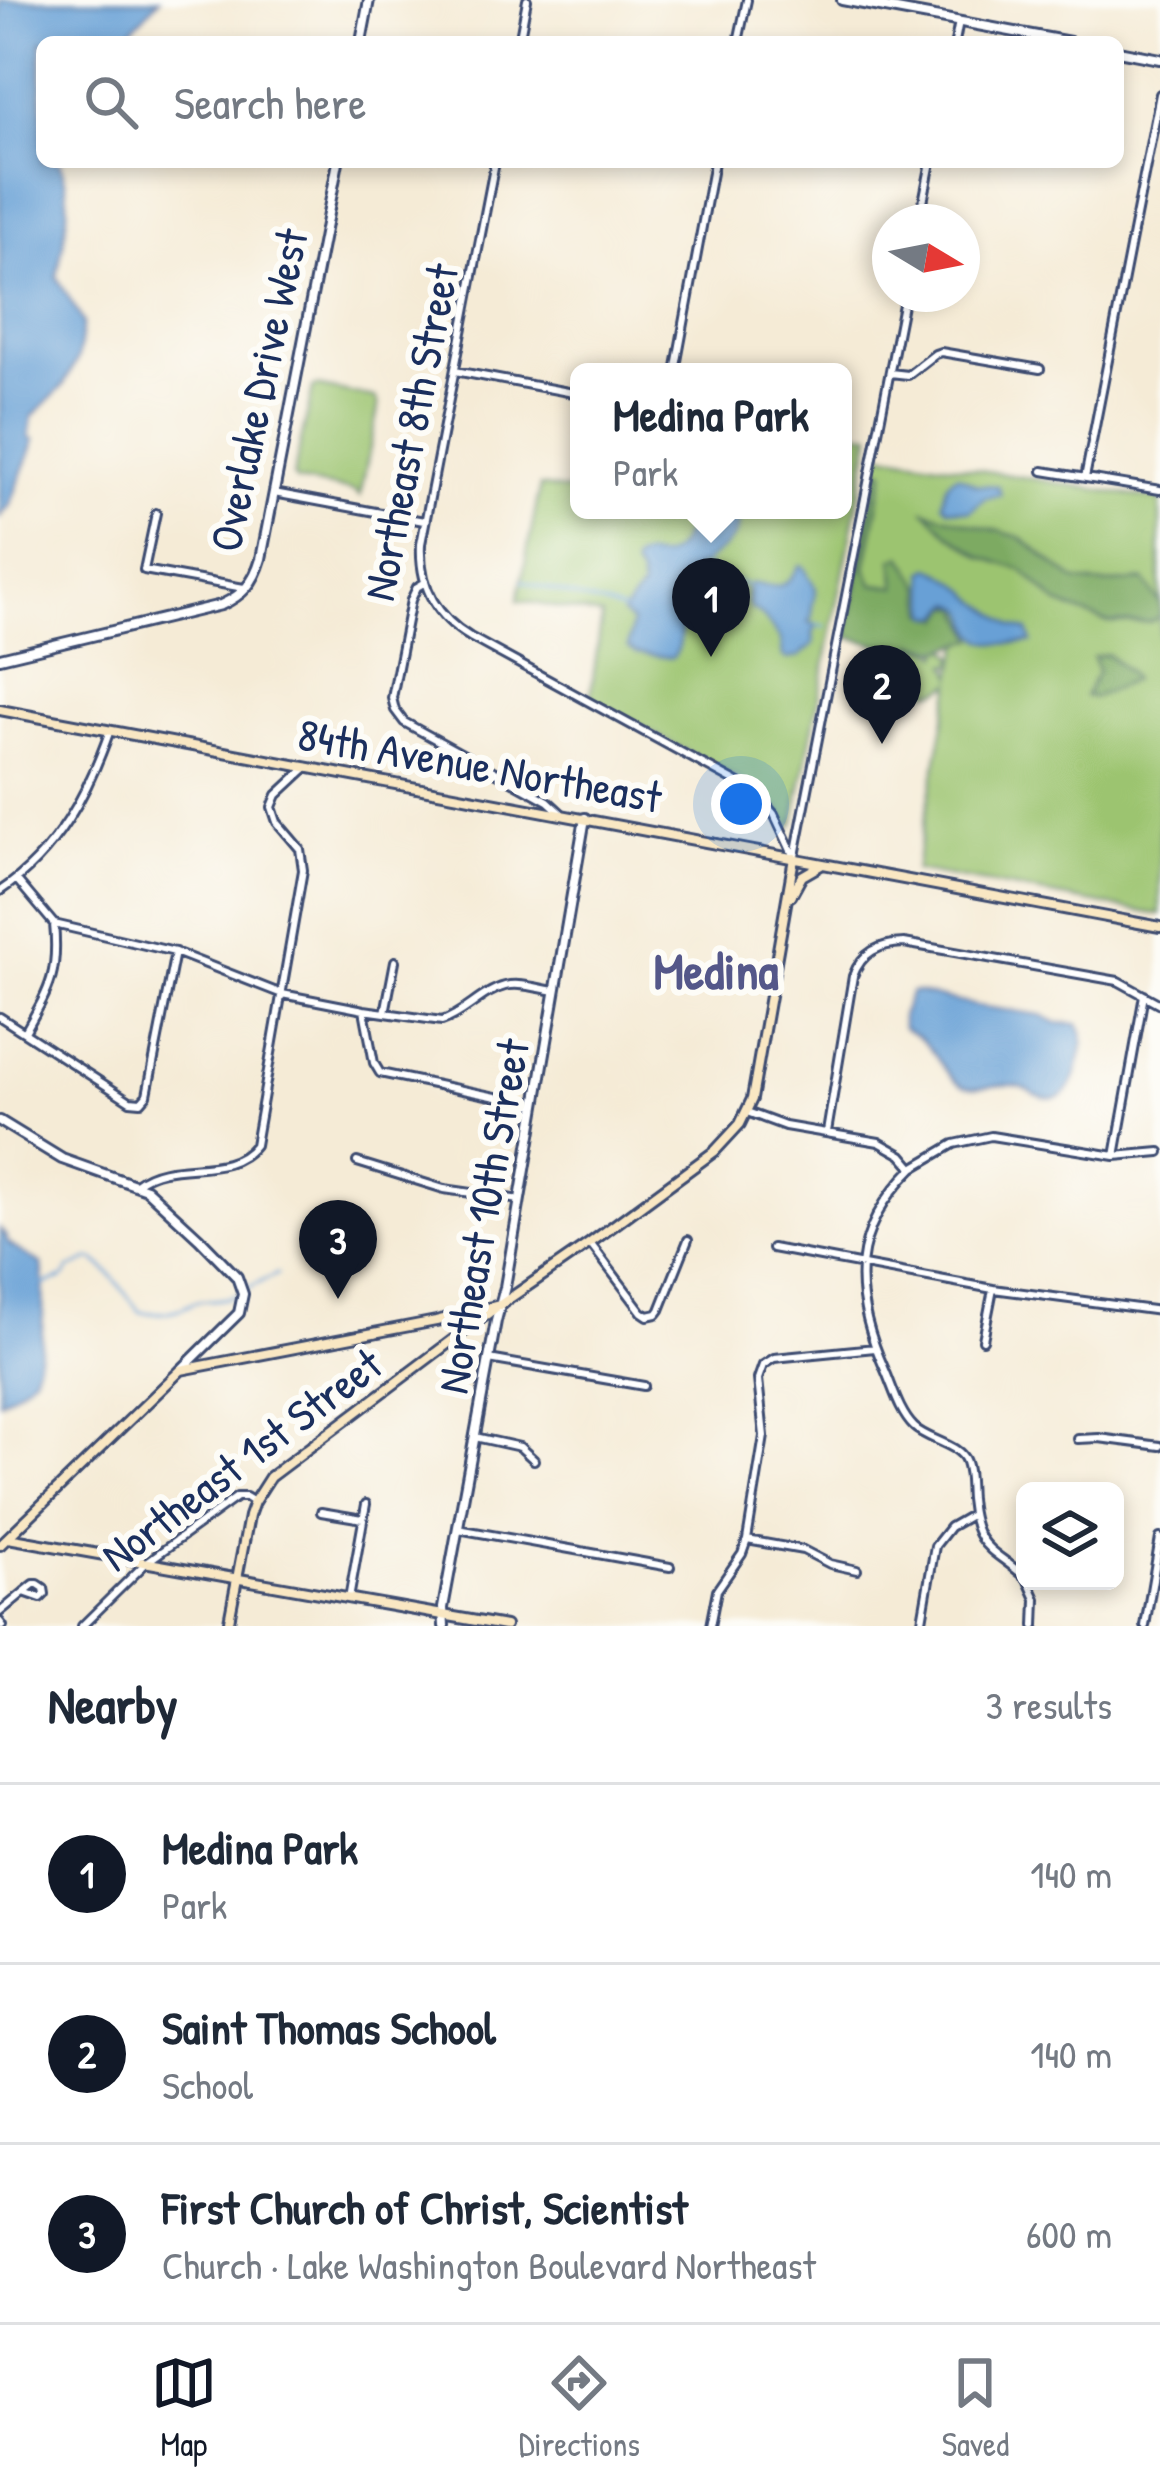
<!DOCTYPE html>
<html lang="en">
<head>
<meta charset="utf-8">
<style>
  :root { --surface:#fff; --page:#f2f2f3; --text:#1f2937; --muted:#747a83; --line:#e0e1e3; --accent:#111827 }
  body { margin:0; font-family:"Patrick Hand",sans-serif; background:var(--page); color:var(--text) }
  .controls { position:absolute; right:36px; bottom:36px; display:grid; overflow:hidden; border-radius:18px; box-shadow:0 6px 18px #0003 }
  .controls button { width:108px; height:108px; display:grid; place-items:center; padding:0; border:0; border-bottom:3px solid var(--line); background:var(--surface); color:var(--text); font:60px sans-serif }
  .compass { position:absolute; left:872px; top:204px; width:108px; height:108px; border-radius:50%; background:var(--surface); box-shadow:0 6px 18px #0003; rotate:100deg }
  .you { position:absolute; left:741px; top:804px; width:42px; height:42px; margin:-30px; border:9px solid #fff; border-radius:50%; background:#1a73e8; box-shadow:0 0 0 18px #1a73e833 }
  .badge { display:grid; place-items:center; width:78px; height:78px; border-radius:50%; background:var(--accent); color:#fff; font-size:39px; font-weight:700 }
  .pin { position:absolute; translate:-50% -99px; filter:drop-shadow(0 3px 6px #0008) }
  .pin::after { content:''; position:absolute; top:63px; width:42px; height:36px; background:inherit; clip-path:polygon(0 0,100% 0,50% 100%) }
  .popup { position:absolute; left:570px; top:363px; width:282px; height:156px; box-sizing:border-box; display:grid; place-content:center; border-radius:18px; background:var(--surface); filter:drop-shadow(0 3px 9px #0005); font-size:39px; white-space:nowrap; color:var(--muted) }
  .popup b { font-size:45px; color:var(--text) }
  .popup::after { content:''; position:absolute; left:50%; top:100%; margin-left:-24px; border:24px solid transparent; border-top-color:var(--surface) }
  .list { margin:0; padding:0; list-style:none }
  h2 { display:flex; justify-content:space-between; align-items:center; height:156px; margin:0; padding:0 48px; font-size:51px }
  h2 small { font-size:39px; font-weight:400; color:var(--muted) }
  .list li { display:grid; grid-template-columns:78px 1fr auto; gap:36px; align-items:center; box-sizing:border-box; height:180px; padding:0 48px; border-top:3px solid var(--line) }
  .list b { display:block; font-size:45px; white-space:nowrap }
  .list p { margin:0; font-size:39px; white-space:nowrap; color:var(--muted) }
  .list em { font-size:39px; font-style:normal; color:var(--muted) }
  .icon { flex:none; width:66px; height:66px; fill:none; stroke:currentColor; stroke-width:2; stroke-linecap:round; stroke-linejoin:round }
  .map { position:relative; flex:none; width:1160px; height:1626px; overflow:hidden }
  .search { position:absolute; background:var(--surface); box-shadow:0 6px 18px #0003; left:36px; right:36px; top:36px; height:132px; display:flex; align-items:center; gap:30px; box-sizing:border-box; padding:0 42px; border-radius:18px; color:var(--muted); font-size:45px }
  .sheet { height:696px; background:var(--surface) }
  nav { display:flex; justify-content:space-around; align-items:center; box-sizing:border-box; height:168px; border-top:3px solid var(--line); background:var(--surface); font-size:33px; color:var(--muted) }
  nav a { display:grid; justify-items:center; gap:6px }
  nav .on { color:var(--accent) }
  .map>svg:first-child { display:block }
  .green { fill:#9cc46f; stroke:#5c7a66; stroke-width:3 }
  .forest { fill:#7daa62; stroke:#4c6c60; stroke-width:3 }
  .water { fill:#68a0d6; stroke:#42689a; stroke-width:3 }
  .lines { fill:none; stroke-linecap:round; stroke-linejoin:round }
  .stream { stroke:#68a0d6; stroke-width:3 }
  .minor-casing { stroke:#3c4b70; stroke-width:12 }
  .tertiary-casing { stroke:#3c4b70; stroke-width:14 }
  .secondary-casing { stroke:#3c4b70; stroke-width:14 }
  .minor { stroke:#fff; stroke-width:6 }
  .tertiary { stroke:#fff; stroke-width:8 }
  .secondary { stroke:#f9e7c3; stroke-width:8 }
  .labels { text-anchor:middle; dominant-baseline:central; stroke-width:12; stroke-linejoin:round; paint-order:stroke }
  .street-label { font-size:45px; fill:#1b2f5e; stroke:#fdfcf7 }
  .quarter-label { font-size:51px; font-weight:bold; fill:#545789; stroke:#fdfcf7 }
</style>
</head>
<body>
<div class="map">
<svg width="1160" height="1626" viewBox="0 0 1160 1626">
  <rect width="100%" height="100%" fill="#fdfcf7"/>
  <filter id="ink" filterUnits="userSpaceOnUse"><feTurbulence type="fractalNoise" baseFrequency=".00833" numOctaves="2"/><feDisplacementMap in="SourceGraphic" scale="24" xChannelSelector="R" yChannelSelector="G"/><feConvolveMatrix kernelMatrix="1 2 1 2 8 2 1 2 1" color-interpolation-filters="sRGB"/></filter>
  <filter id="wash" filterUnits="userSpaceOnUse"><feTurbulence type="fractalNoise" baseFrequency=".004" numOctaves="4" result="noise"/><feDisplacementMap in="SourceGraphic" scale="48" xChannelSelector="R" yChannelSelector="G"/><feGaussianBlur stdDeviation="2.7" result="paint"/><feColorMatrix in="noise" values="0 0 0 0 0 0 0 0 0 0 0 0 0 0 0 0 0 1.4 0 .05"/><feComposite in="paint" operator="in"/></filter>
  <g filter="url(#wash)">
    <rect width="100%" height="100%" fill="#f5ebd6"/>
    <path class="green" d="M 317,386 L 375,398 L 379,404 L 360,496 L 354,491 L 297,481 L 293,476 L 313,388 Z
      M 843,430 L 871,434 L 794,823 L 791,827 L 777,807 L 751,786 L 590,699 L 602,616 L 518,600 L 540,486 L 579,493 L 579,510 L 843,510 Z
      M 879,453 L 1160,500 L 1160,915 L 915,870 L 952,683 C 903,720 885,620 940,655 L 942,648 L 948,648 L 955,656 L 954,665 L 948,664 L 953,676 L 961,640 L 848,617 Z"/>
    <path class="forest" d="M 879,469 L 885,470 L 866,568 L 873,584 L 897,587 L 893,559 L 902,556 L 922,586 L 926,613 L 943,619 L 950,607 L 960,606 L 975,639 L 939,650 L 915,644 L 904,657 L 899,650 L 847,637 Z
      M 926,511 L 1020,537 L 1076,581 L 1104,584 L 1144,580 L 1160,604 L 1160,617 L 1149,622 L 1109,623 L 1058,604 L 1022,570 L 982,557 L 948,533 Z
      M 1107,654 L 1129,672 L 1133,680 L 1093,698 L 1085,696 L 1098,671 L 1093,657 Z"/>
    <path class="water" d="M 0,0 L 159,0 L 120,42 L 42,42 L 42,162 L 59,162 C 76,199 63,239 57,277 L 83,322 L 78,358 L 63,386 L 32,417 L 29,437 L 35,440 L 10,505 L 0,517 Z
      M 958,475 L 977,485 L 998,486 L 1001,495 L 985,498 L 970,511 L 948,508 L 943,503 C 945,492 945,479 958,475 Z
      M 697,510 L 736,510 C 750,545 696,560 677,587 C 675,610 689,641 672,658 L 637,653 L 628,647 L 632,622 L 622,614 L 642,588 L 640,576 L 633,566 L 634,561 C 648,551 648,560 662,557 C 685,551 685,525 697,510 Z
      M 799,566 L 803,566 L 816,589 L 812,606 L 812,617 L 809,622 L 817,625 L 813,633 L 814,644 L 798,657 L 787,659 L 783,657 L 781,640 L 762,615 L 751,609 L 748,603 L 748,586 L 753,583 C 777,590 787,588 799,566 Z
      M 930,568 C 942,571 967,588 974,597 L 1013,626 L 1028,631 L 1032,642 C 1018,642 995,647 982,639 C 964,628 978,608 953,603 L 941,616 L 930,615 L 924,572 Z
      M 915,992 L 977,1006 L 1041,1015 L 1058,1023 L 1078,1024 C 1087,1036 1083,1046 1080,1060 C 1074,1084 1067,1107 1037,1095 C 1027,1090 1022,1085 1011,1085 C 996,1084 977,1091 963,1086 C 948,1080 934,1049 919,1038 C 914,1034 908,1032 903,1028 L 901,1016 L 911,993 Z
      M 0,1229 L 6,1237 L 8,1244 L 42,1265 C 45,1288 44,1362 31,1378 C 23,1388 10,1394 0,1401 Z"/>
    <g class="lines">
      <path class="stream" d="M 703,563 L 715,576 L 748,586
        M 522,581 C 556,592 590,601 623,611
        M 817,625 L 825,626
        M 42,1285 L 63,1278 L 69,1269 L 91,1259 C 113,1271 124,1295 141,1312 C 154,1314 168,1313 180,1309 C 186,1307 191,1303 198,1301 C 211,1299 224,1301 236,1295
        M 247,1289 L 277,1274"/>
    </g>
  </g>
  <g filter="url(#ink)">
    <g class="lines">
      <g class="minor-casing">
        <path id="minor" d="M 519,42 L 527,0
          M 738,42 L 747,0
          M 955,42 L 959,21
          M 495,162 L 421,544 C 419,585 435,616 470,637 L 756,793 L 774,814 L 794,857
          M 919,222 L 931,162
          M 455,371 L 579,394
          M 675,372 L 714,162
          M 890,373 L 908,375 L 935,354 L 941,352 L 1040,369
          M 1043,471 L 1160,490
          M 1085,478 L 1160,94
          M 274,493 L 424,521
          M 156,513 L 144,570 L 244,588
          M 424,583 L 417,587 L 411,600 L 392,698 L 395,710 L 404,722 L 548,801 L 561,813
          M 795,856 L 905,294
          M 17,880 L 54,924 L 175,952 L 282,994 L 364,1010 L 442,1021 C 465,1014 481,992 505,986 C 520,982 540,989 556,991
          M 0,891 C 57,853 88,793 110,730
          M 364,1010 L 374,1063 L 380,1073 L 535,1105
          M 385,1013 L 395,961
          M 0,1017 L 130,1101 L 141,1102 L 147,1095 L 175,952
          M 25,1032 C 49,989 59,975 54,924
          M 747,1112 L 785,1126 L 879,1142 L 902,1155 L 913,1168 L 954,1144 L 991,1136 L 1115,1156 L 1160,1152
          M 827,1132 L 853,976 C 862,952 879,944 904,943 L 1118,981 L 1160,1004
          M 1115,1156 L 1144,995
          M 357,1162 L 444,1189 L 520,1200
          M 913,1168 C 850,1230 850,1292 885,1370 C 893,1388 899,1412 914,1427 C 927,1440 960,1444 966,1462 C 970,1473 969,1488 970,1499 C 975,1550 991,1547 1025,1577
          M 137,1183 C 172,1156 227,1181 255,1145 L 303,870 L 300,849 L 277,822 L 272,807 L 277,795 L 307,767
          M 590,1243 L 642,1312 L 648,1316 L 657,1314 L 660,1310 L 688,1240
          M 772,1248 L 993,1289 L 1160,1311
          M 983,1340 L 993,1289
          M 489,1359 L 644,1386
          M 475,1437 L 520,1447 L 534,1460
          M 1078,1439 L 1099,1438 L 1160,1446
          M 321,1512 L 363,1519
          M 458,1529 L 670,1567
          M 747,1540 L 803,1550 L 830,1564 L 857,1570
          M 1028,1581 L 1036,1599 L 1035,1626
          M 34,1584 L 38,1584 L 44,1588 L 45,1594 L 41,1598 L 24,1592 Z
          M 349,1599 L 366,1504
          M 0,1612 L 24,1592
          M 0,1622 L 3,1626
          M 82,1626 L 147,1562 L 237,1497 L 246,1497 L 254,1502
          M 710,1626 L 717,1590 L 742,1554 L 747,1540 L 764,1436 L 758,1379 L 763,1365 L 774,1358 L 875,1348
          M 921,1626 L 935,1546 L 950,1527 L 971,1515
          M 1145,1626 L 1160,1538"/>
      </g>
      <g class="tertiary-casing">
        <path id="tertiary" d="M 842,0 L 1070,42
          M 361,42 L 369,0
          M 1118,51 L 1160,59
          M 0,658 L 221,605 C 243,595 254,583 261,559 L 338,162
          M 0,1121 L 62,1159 L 146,1189 L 199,1238 L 237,1277 L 243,1294 L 239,1313 L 181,1370
          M 444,1626 L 443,1608 L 496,1321 L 505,1287 L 585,818"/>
      </g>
      <g class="secondary-casing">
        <path id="secondary" d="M 0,710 L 1160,927
          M 791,896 L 802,876 L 821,865
          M 8,1538 L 505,1626
          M 0,1545 L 181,1370 L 436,1321 L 500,1305 L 590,1243 L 715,1151 L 740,1124 L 752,1099 L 794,858
          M 228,1626 L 249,1516 L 254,1502 L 270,1477 L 494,1309"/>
      </g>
      <use href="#minor" class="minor"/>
      <use href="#tertiary" class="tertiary"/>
      <use href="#secondary" class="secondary"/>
    </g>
  </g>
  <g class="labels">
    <g class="street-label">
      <text transform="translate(258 390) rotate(-78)">Overlake Drive West</text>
      <text transform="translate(410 432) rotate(-79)">Northeast 8th Street</text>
      <text transform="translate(480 765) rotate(10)">84th Avenue Northeast</text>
      <text transform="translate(482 1216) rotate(-80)">Northeast 10th Street</text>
      <text transform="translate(241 1459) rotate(-37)">Northeast 1st Street</text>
    </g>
    <g class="quarter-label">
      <text x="716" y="970">Medina</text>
    </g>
  </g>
</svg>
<div class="controls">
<button><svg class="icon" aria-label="layers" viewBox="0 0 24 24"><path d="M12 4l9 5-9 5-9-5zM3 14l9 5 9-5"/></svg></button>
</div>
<svg class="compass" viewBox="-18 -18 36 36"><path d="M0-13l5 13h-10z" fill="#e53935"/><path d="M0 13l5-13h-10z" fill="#747a83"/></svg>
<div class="you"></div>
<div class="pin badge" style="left:711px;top:657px">1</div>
<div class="popup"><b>Medina Park</b>Park</div>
<div class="pin badge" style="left:882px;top:744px">2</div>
<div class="pin badge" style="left:338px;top:1299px">3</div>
<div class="search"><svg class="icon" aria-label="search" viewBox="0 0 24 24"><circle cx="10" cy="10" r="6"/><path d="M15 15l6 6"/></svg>Search here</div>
</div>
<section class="sheet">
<h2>Nearby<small>3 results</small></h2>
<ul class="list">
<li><span class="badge">1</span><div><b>Medina Park</b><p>Park</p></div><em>140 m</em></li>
<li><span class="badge">2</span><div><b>Saint Thomas School</b><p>School</p></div><em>140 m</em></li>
<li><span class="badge">3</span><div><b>First Church of Christ, Scientist</b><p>Church · Lake Washington Boulevard Northeast</p></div><em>600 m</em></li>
</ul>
</section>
<nav>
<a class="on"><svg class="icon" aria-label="map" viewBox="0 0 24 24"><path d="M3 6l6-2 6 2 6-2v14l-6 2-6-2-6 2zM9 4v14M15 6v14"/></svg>Map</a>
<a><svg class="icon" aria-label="directions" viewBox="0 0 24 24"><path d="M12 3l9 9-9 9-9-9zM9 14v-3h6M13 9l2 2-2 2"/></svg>Directions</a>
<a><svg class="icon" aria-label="saved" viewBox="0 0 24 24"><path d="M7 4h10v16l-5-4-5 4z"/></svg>Saved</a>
</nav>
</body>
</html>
